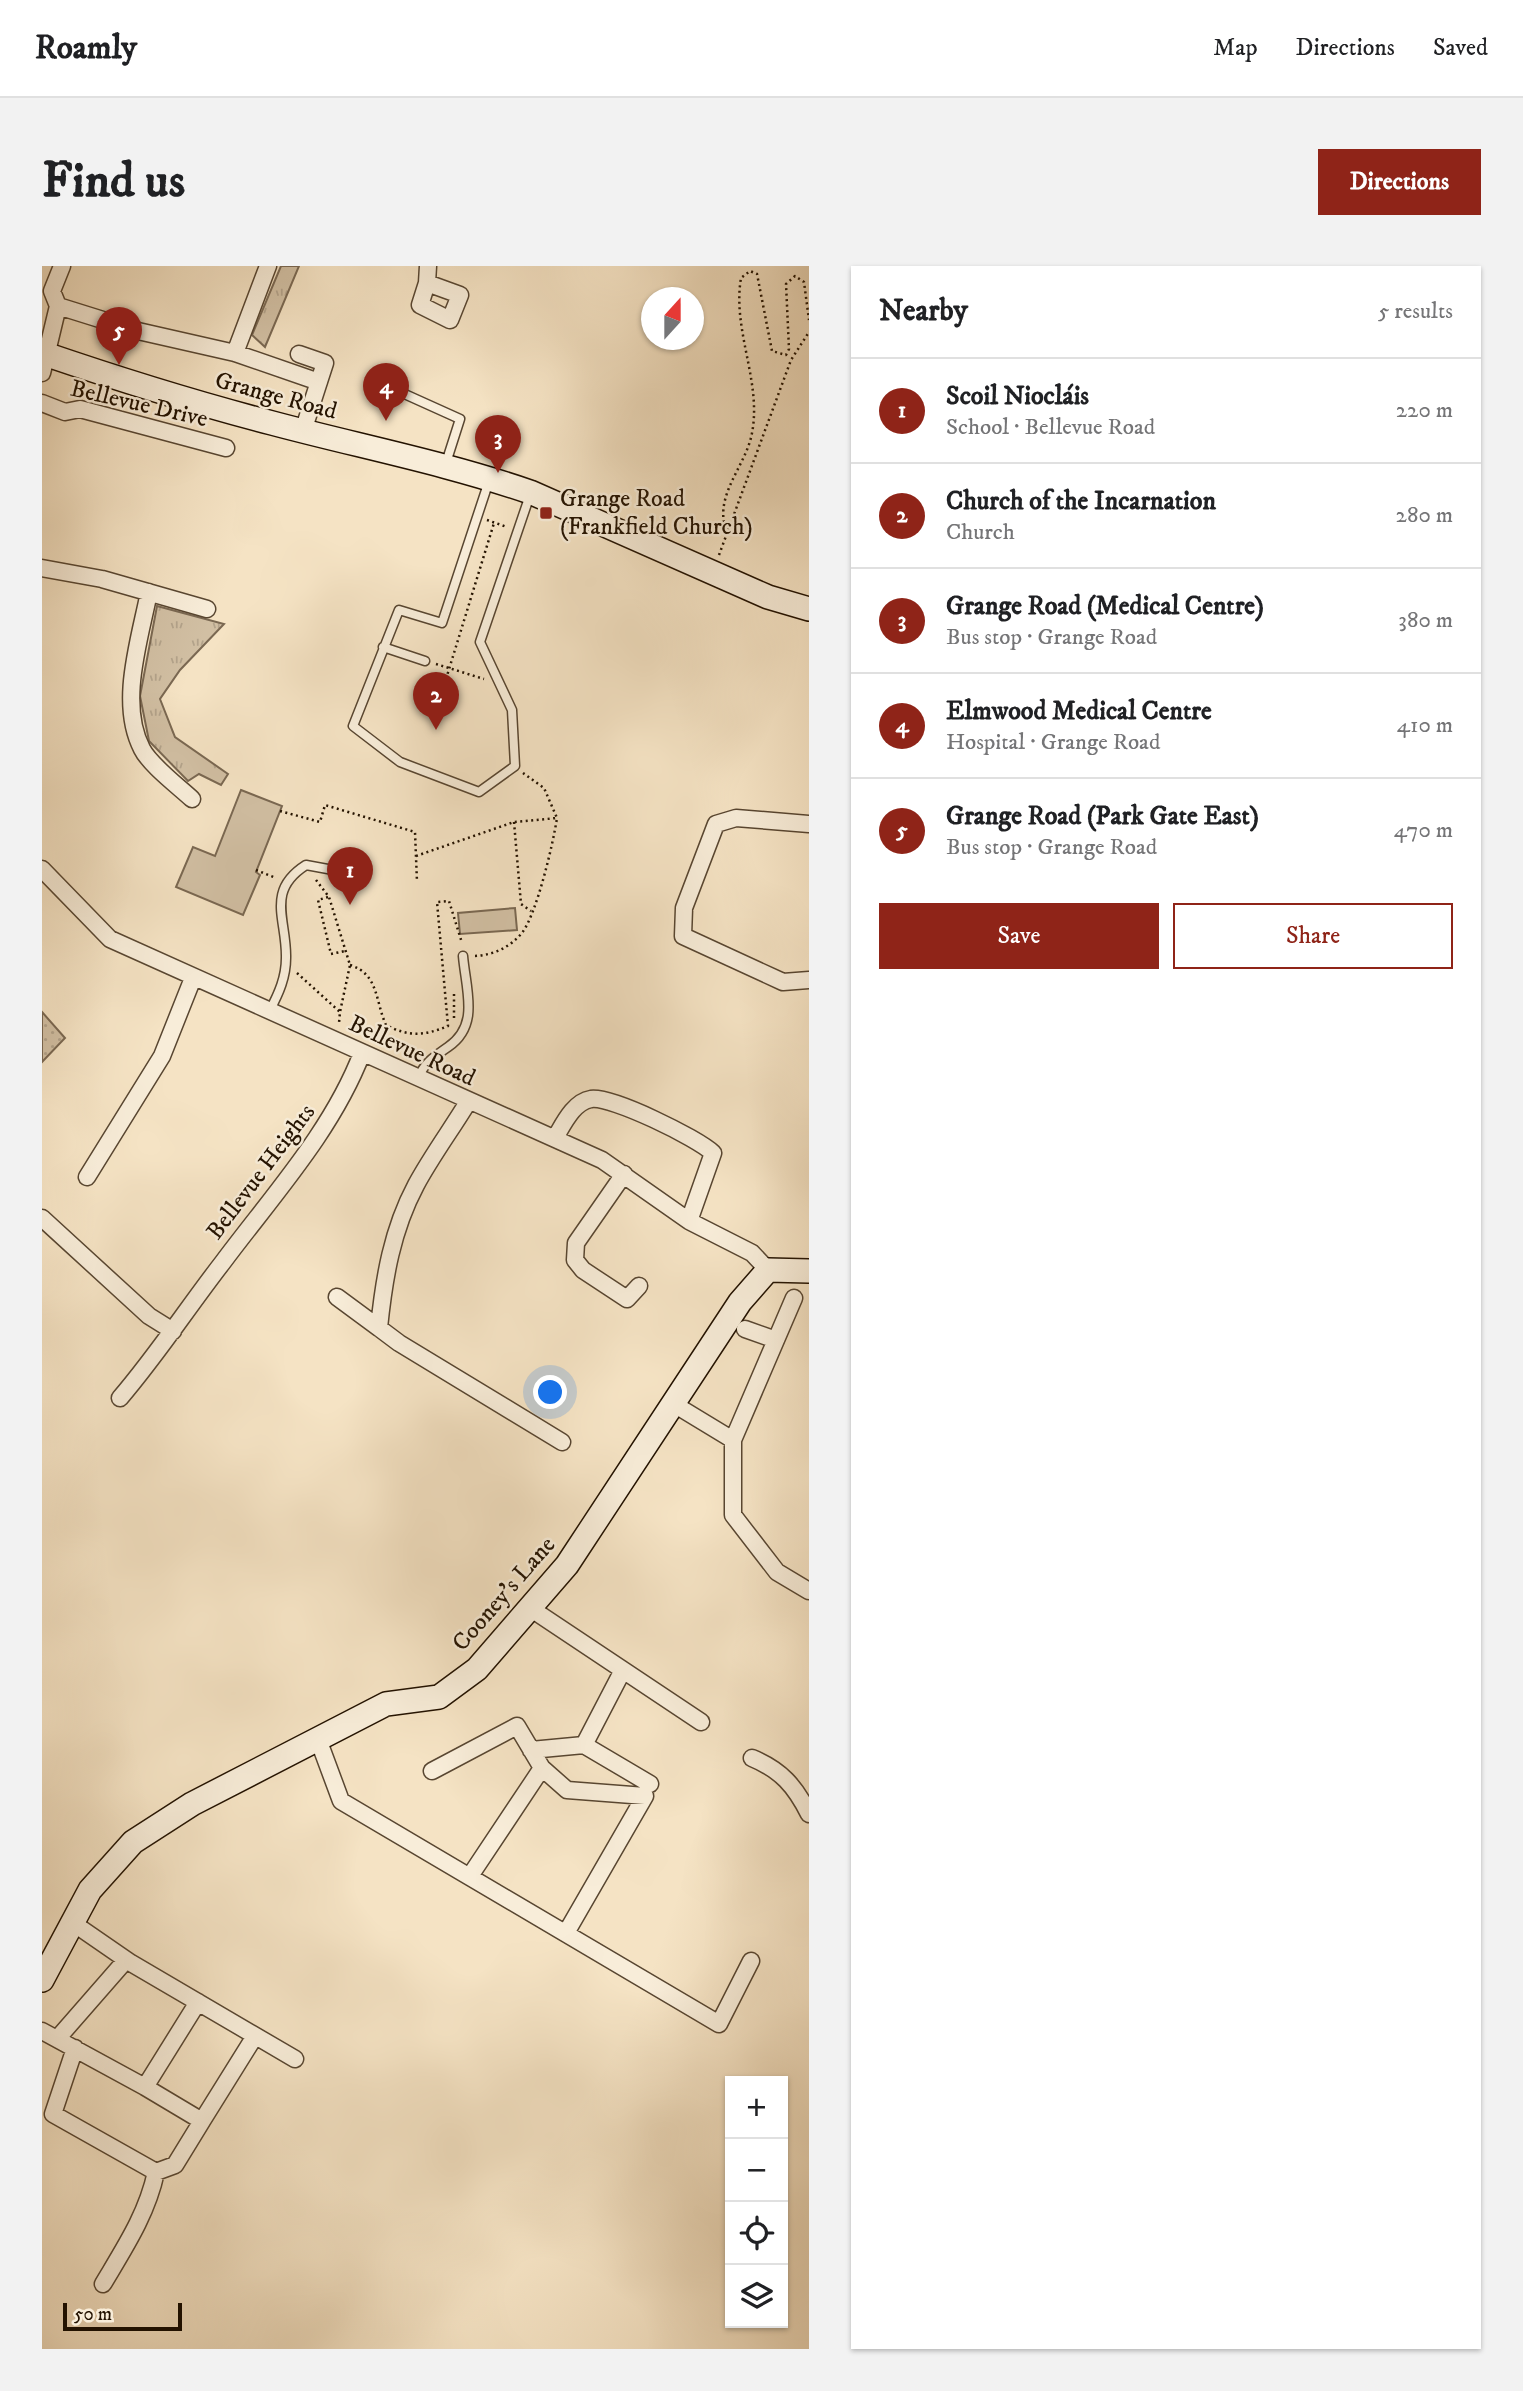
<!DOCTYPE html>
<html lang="en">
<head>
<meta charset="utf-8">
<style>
  :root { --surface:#fff; --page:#f2f2f2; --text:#202124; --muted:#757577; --line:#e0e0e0; --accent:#8f2418 }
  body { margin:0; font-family:"IM FELL DW Pica",serif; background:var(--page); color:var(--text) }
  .controls { position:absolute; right:21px; bottom:21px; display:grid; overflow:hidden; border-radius:0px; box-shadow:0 2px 5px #0004 }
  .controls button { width:63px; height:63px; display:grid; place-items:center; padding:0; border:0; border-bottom:2px solid var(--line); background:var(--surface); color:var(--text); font:35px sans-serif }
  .compass { position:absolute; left:599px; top:21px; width:63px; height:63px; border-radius:50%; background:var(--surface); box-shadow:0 2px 5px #0004; rotate:21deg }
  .scale { position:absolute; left:21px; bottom:18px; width:119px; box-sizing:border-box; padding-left:7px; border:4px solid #231200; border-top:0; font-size:19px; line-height:24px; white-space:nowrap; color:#231200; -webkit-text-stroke:5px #f8edd9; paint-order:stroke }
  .you { position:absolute; left:509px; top:1127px; width:24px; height:24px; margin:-18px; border:5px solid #fff; border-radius:50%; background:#1a73e8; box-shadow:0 0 0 10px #1a73e833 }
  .badge { display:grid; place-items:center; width:46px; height:46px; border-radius:50%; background:var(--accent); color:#fff; font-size:23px; font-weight:700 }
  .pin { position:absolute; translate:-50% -58px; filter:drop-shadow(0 2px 4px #0008) }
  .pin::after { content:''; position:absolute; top:37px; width:24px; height:21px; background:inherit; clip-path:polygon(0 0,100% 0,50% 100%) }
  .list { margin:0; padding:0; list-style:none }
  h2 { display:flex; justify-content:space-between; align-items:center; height:91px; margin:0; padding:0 28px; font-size:30px }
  h2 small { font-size:23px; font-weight:400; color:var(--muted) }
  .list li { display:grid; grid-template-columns:46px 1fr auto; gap:21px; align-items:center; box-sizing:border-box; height:105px; padding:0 28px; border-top:2px solid var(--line) }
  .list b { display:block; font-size:26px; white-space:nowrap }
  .list p { margin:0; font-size:23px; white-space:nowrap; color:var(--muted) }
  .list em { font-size:23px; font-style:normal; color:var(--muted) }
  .actions { display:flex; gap:14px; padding:21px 28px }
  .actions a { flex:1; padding:16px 0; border:2px solid var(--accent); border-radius:0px; text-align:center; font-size:24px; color:var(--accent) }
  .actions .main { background:var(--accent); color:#fff }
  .icon { flex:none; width:38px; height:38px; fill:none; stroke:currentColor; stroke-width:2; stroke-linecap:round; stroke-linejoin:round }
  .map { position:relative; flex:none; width:767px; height:2083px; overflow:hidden; border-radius:0px }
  header { display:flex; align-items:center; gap:42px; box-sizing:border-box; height:98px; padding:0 35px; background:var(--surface); border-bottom:2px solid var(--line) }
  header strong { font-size:33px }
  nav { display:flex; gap:38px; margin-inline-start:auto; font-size:24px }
  .intro { display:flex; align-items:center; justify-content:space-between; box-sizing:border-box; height:168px; padding:0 42px }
  h1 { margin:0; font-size:49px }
  .button { padding:18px 32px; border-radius:0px; background:var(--accent); color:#fff; font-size:24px; font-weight:700 }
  main { display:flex; gap:42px; padding:0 42px }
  aside { flex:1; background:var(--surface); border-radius:0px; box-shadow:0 2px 5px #0004 }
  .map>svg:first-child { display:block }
  .grass { fill:url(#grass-dots); stroke:#7a6852; stroke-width:2 }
  .park { fill:url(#park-tufts); stroke:#7a6852; stroke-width:2 }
  .pitch { fill:#d1bfa3; stroke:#7a6852; stroke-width:2 }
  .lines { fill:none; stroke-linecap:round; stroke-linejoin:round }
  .lane-casing { stroke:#584631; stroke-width:11 }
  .street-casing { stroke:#584631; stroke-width:19 }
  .secondary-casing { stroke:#231200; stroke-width:26 }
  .path { stroke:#231200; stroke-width:2.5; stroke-dasharray:2 3.5; stroke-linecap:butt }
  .lane { stroke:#f8edd9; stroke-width:8 }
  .street { stroke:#f8edd9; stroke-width:16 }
  .secondary { stroke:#f8edd9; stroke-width:23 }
  .poi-dot { fill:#8f2418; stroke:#f8edd9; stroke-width:2.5 }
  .labels { text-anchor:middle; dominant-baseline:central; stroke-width:5; stroke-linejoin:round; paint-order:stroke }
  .street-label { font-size:24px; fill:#231200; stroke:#f8edd9 }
  .poi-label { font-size:24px; fill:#231200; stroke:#f8edd9; text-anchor:start }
</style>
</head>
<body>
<header>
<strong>Roamly</strong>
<nav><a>Map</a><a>Directions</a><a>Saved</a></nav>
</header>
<div class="intro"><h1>Find us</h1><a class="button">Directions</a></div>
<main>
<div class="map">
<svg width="767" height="2083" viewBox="0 0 767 2083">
  <defs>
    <pattern id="grass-dots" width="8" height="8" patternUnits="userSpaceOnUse" patternTransform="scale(1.75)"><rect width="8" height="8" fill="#d1bfa3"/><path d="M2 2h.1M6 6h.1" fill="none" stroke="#b3a38b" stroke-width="1.8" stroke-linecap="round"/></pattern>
    <pattern id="park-tufts" width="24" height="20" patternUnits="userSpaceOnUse" patternTransform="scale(1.75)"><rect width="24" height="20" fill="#d1bfa3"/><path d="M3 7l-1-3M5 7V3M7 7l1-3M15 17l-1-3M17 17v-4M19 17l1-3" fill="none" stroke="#b3a38b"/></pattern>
  </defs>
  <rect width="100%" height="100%" fill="#f5e3c4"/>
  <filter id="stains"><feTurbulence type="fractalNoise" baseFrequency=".00286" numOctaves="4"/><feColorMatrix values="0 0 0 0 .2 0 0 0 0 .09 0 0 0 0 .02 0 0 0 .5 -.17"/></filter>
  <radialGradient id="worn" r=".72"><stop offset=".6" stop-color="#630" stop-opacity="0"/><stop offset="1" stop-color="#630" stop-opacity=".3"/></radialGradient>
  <path class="grass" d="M 0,746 L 23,772 L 0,796 Z"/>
  <path class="park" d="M 239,0 L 257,0 L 223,81 L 210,69 Z
    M 115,340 L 182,358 L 138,404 L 118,433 L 133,471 L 186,508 L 179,519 L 157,508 L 146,515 L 107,475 L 98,430 Z"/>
  <path class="pitch" d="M 199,524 L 240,540 L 214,606 L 218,609 L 201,649 L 134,621 L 151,581 L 173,590 Z
    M 473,642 L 475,664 L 418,668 L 416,647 Z"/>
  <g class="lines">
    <g class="lane-casing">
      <path id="lane" d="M 347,121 L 418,153 L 403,200
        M 447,215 L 400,357 L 357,344 L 311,460 L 358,496 L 437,526 L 473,500 L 470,444 L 438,376 L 488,229
        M 341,381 L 383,395
        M 228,744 C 237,727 244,711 244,692 C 245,654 223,625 264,599 L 313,608
        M 376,812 C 383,796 392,791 406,781 C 438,759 424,725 421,690"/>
    </g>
    <g class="street-casing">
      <path id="street" d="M 20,0 L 10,25 L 16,40 L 96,65 L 193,87 L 277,116
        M 385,17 L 418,29 L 408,54 L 378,39 L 385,17 L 386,0
        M 193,87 L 226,0
        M 257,88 L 283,97 L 261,165
        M 0,107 L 16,40
        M 0,137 L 23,146 L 38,143 L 184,182
        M 0,302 L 60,313 L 165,343
        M 107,326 C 98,373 76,437 100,483 C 108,499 136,520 150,533
        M 767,558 L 694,552 L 674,558 L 642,642 L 641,670 L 741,716 L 767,714
        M 0,603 L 68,673 L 560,894 L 647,955 L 710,987 L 726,1004
        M 426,836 C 409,864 389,891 374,919 C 350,964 342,1012 337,1062 L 357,1077 L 520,1176
        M 513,872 C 521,859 531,836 549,833 C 570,830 655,872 671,887 L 647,955
        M 582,908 L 534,977 L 533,994 L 541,1004 L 585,1033 L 597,1020
        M 45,911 L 120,790 L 151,712
        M 0,952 L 107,1050 L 131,1065
        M 295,1031 L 337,1062
        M 752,1032 L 691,1174 L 691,1249 L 735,1306 L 767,1325
        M 703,1063 L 734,1074
        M 78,1132 C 115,1089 146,1041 181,996 C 231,929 290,865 320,787
        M 630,1137 L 691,1174
        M 488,1342 L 659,1456
        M 276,1473 L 299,1535 L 677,1758 L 709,1695
        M 542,1479 L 608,1518
        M 489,1484 L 542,1479 L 581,1404
        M 710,1492 C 739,1504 753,1520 767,1548
        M 390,1505 L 475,1460 L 500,1502 L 525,1524 L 603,1530 L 524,1667
        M 428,1610 L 500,1502
        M 31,1657 L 89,1697 L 253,1793
        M 156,1736 L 103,1821 L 160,1855 L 213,1770
        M 0,1765 L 103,1821
        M 15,1773 L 84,1694
        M 33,1782 L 11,1848 L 114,1906 L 133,1899 L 160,1855
        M 61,2018 C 83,1981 105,1948 114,1906"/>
    </g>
    <g class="secondary-casing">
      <path id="secondary" d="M 0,87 C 76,113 153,137 230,157 C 316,180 404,197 488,226 L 726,331 L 767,343
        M 0,1714 L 48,1624 L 91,1576 L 150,1538 L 344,1438 L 397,1431 L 435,1403 L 525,1299 L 698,1036 L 726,1004 L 767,1005"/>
    </g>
    <path class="path" d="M 445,254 L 465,261
      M 685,267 C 670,230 704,201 710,167 C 720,116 690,64 699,12 L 708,5 L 715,8 L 730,85 L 744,89 L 747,83 L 744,18 L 753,10 L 762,16 L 767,54
      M 677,289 L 749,94 L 767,66
      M 394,398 L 442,413
      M 404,413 L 452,257
      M 238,545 L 278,556 L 283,539 L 373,566 L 375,616
      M 472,556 L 479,638 L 489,645
      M 374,590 L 472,556 L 515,552 L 502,522 L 481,507
      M 214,604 L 234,612
      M 274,614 L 287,631 L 308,699 L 298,746
      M 286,631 L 276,634 L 289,688 L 303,685
      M 433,690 C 451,689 467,682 480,667 C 495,647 511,578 515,552
      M 308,699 C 337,708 333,735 344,759 C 367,771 382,770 406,760 L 395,636 L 407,635 L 420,677
      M 255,707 L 298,746 L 297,757
      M 412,752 L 412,727"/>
    <use href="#lane" class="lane"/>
    <use href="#street" class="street"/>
    <use href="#secondary" class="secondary"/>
  </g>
  <rect class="poi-dot" x="497" y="240" width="14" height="14" rx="3.5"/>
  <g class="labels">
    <g class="street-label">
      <text transform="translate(234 130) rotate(15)">Grange Road</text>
      <text transform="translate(97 138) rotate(13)">Bellevue Drive</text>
      <text transform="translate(370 785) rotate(25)">Bellevue Road</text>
      <text transform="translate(219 906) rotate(-53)">Bellevue Heights</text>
      <text transform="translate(462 1328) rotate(-49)">Cooney's Lane</text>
    </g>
    <g class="poi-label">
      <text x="518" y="233">Grange Road<tspan x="518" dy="28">(Frankfield Church)</tspan></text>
    </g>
  </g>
  <rect width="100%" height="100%" filter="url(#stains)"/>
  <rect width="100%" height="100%" fill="url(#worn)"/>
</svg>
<div class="controls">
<button>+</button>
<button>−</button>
<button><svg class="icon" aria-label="locate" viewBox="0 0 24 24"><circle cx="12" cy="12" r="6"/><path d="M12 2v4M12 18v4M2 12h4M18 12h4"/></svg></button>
<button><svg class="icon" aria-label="layers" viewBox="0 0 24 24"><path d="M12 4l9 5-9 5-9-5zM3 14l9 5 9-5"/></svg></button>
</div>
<svg class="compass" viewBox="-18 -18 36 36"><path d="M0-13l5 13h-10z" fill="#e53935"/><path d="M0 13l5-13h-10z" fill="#757577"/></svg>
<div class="scale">50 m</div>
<div class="you"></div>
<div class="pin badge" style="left:308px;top:639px">1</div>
<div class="pin badge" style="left:394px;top:464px">2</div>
<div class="pin badge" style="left:456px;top:207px">3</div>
<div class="pin badge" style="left:344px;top:155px">4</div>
<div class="pin badge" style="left:77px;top:99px">5</div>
</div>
<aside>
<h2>Nearby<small>5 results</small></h2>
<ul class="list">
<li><span class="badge">1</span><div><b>Scoil Niocláis</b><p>School · Bellevue Road</p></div><em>220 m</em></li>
<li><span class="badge">2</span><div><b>Church of the Incarnation</b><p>Church</p></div><em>280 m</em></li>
<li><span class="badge">3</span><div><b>Grange Road (Medical Centre)</b><p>Bus stop · Grange Road</p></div><em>380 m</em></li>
<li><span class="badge">4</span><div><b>Elmwood Medical Centre</b><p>Hospital · Grange Road</p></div><em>410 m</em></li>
<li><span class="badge">5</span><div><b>Grange Road (Park Gate East)</b><p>Bus stop · Grange Road</p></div><em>470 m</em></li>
</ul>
<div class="actions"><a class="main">Save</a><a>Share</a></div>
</aside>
</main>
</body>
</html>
